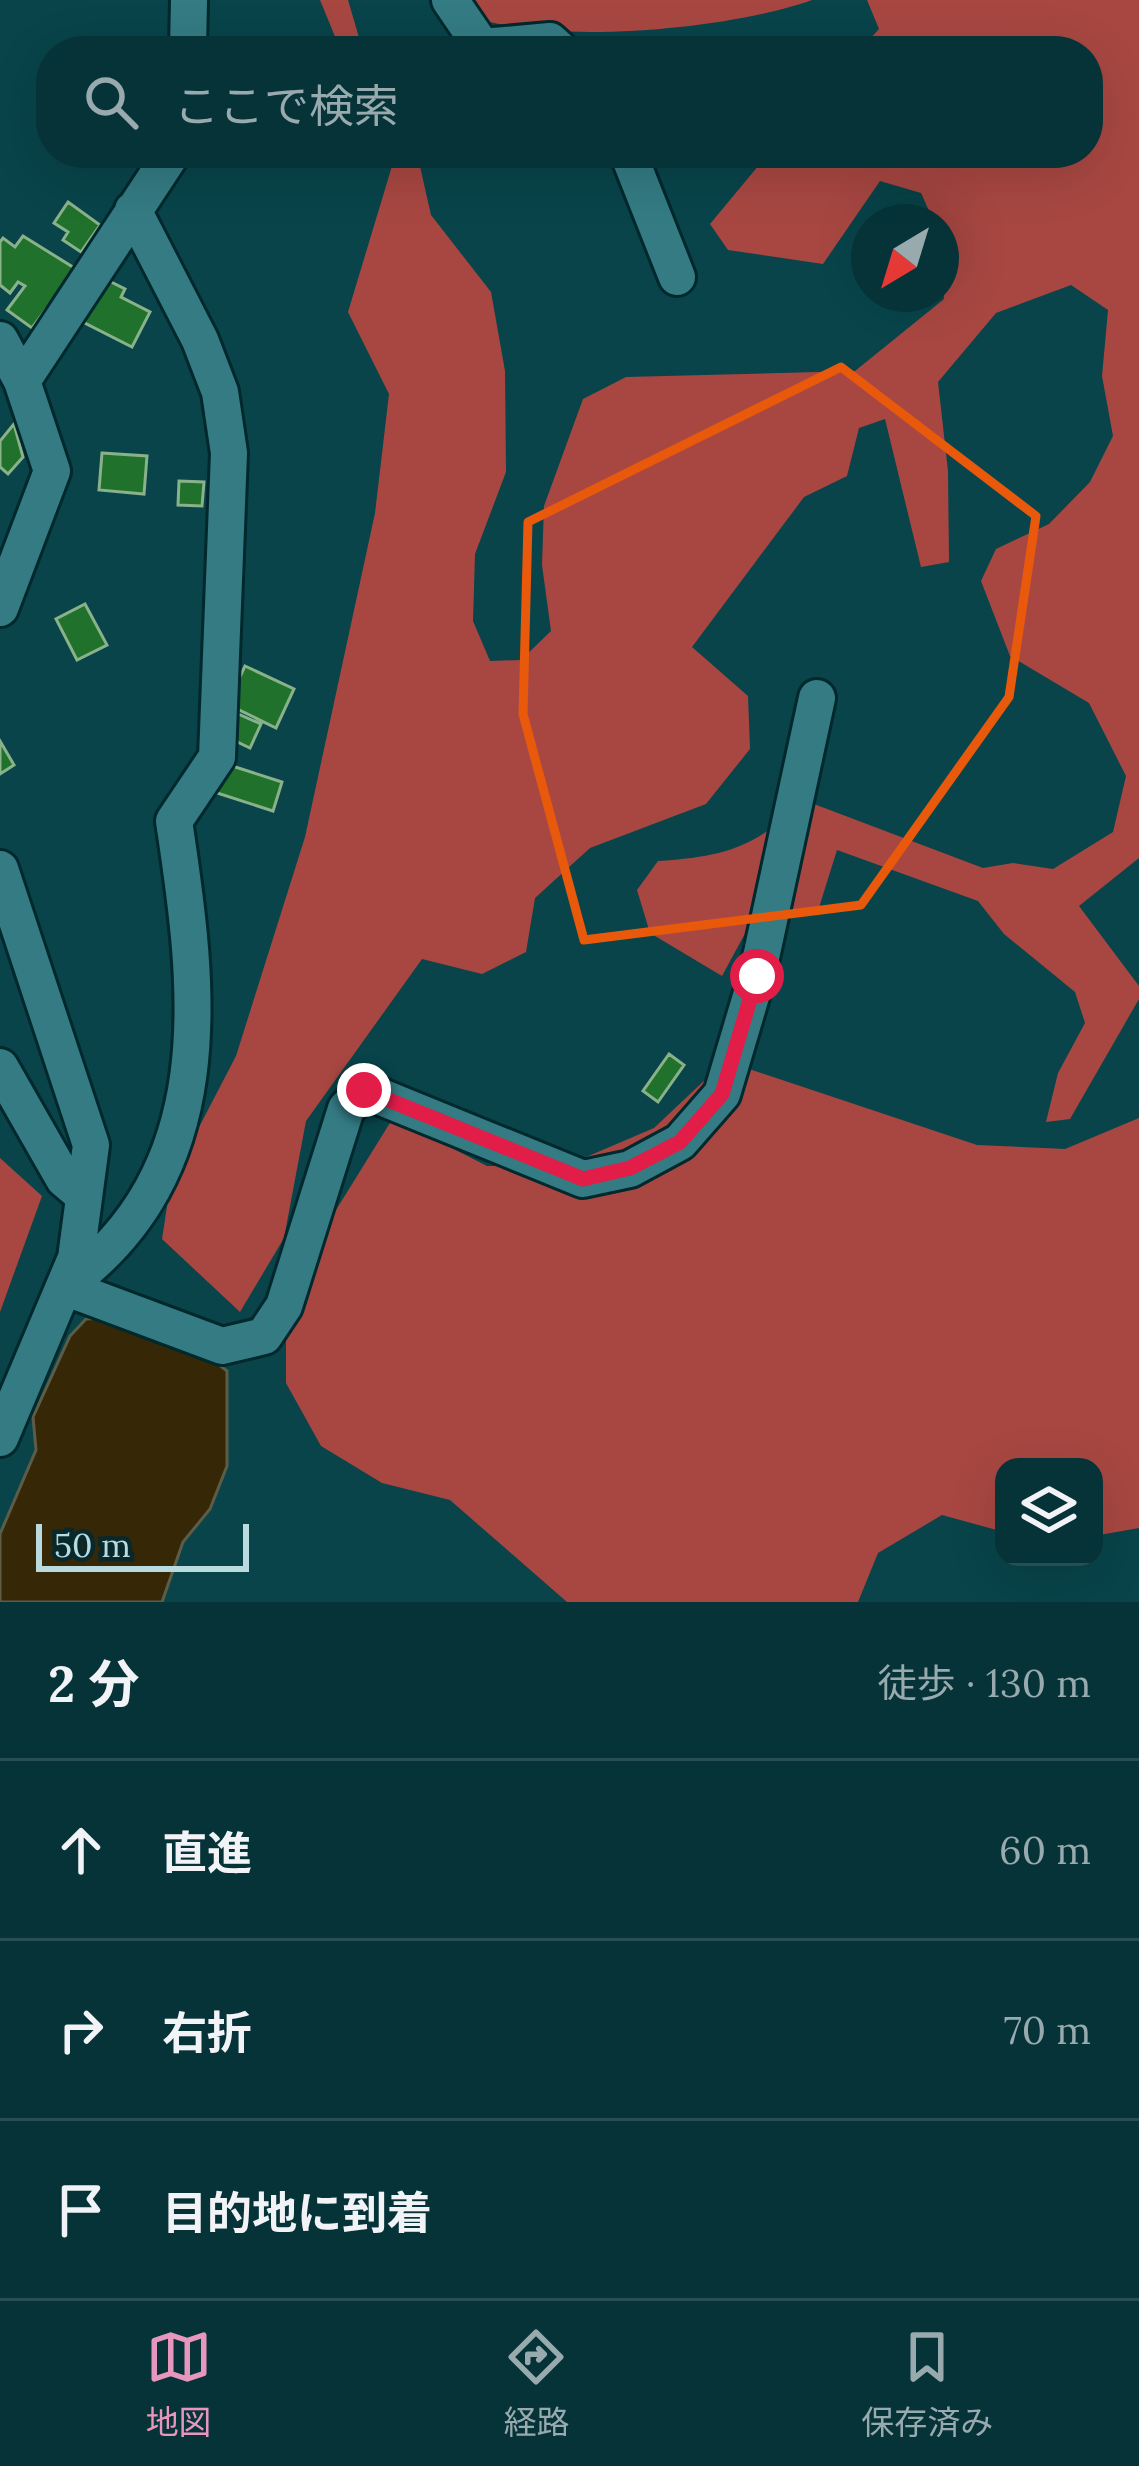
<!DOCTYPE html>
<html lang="ja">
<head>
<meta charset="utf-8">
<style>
  :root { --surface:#063338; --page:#0f3b40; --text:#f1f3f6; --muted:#98aaae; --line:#274e53; --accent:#e797bd }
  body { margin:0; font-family:Lora,"Noto Sans JP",serif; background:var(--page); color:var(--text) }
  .controls { position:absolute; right:36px; bottom:36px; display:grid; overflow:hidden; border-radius:24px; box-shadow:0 12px 48px #0002 }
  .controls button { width:108px; height:108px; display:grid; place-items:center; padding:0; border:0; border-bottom:3px solid var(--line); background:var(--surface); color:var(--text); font:60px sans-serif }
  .compass { position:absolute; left:851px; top:204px; width:108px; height:108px; border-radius:50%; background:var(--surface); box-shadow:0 12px 48px #0002; rotate:218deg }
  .scale { position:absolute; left:36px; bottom:30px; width:213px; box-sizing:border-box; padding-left:12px; border:6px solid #b9dade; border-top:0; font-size:33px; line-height:42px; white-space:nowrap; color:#b9dade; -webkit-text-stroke:9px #09282b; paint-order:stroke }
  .stop { position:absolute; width:36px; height:36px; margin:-27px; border:9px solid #e11d48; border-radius:50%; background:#fff }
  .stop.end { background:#e11d48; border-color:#fff; box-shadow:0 3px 12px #0008 }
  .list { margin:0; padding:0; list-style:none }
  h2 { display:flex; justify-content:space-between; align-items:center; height:156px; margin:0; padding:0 48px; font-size:51px }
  h2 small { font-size:39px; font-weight:400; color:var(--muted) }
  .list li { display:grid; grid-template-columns:78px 1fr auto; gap:36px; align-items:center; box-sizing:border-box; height:180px; padding:0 48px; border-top:3px solid var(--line) }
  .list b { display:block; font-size:45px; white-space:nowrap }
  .list em { font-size:39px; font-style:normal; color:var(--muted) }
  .icon { flex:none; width:66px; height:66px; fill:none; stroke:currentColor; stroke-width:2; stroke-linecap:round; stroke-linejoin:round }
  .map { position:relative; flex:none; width:1139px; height:1602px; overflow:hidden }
  .search { position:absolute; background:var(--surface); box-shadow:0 12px 48px #0002; left:36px; right:36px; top:36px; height:132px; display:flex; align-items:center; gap:30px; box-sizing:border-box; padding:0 42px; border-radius:48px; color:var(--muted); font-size:45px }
  .sheet { height:696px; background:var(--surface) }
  nav { display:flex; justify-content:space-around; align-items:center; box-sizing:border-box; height:168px; border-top:3px solid var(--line); background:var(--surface); font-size:33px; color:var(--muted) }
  nav a { display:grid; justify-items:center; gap:6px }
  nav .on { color:var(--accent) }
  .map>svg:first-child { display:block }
  .forest { fill:#a84742 }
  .water { fill:#362806; stroke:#5d5d47; stroke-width:3 }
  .building { fill:#20712b; stroke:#89b18a; stroke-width:3 }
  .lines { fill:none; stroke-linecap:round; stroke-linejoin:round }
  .minor-casing { stroke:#01282d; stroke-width:42 }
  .minor { stroke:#347b83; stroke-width:36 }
  .route { stroke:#e11d48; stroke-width:15 }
  .marked { fill:none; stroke:#e8590c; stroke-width:9; stroke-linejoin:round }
</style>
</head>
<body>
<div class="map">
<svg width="1139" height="1602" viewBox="0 0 1139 1602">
  <rect width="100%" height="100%" fill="#08444a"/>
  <path class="forest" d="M 320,0 L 348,0 L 363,51 L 341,51 Z
    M 470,0 L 812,0 C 732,29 552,46 474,17 Z
    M 867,0 L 1139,0 L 1139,858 L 1079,906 L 1139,986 L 1139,999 L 1070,1119 L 1046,1122 L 1058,1073 L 1085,1023 L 1075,992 L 1004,934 L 978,901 L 837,850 L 817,914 L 755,915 L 722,976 L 650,933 L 637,890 L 658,861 C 730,856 752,847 806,801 L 983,868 L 1013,863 L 1053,869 L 1113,832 L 1126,776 L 1089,703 L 1010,656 L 981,581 L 996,549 L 1049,524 L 1090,482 L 1113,436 L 1102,376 L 1108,310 L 1071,285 L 996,313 L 938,382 L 948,471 L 949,562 L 921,567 L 885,419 L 859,428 L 847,476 L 804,497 L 692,647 L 748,696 L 750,749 L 706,804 L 590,848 L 535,898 L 526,952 L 482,974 L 422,959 L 306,1121 L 284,1238 L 240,1312 L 162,1239 L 171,1181 L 236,1056 L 305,837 L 375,513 L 389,394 L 348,312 L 392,166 L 382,153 L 417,153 L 431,215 L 491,292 L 505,371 L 506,472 L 475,554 L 473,621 L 490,661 L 521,660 L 551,631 L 542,565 L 544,506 L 583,399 L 626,377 L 855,371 L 944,299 L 941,222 L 934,222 L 921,193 L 880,181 L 823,264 L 728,250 L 710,224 L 769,153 L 1088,153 L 1088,51 L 859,51 L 879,29 Z
    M 725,1061 L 977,1145 L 1065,1149 L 1139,1118 L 1139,1528 L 1094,1536 L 1094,1467 L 1004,1467 L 1004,1532 L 942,1515 L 878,1553 L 858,1602 L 567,1602 L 450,1500 L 382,1483 L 321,1446 L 286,1383 L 286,1326 L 305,1260 L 393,1118 L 487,1166 L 565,1166 L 654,1128 Z
    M 0,1158 L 42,1196 L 0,1312 Z"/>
  <path class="water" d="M 108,1318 L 203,1352 L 227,1371 L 227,1466 L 210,1509 L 183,1542 L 162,1602 L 0,1602 L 0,1534 L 36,1450 L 33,1417 L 70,1336 L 86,1319 Z"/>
  <path class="building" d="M 68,202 L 100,225 L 81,252 L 63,240 L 68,232 L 54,223 Z
    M 23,236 L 76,269 L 32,328 L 7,310 L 25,286 L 18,282 L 10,293 L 0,285 L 0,242 L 3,238 L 15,247 Z
    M 101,277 L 125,289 L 121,297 L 150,312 L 132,347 L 79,320 Z
    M 14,424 L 23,457 L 8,474 L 0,467 L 0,441 Z
    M 102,453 L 147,456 L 144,494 L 99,490 Z
    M 179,481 L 204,482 L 202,506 L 178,505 Z
    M 85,604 L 107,645 L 77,660 L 56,619 Z
    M 245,666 L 294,689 L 276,728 L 227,704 Z
    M 236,713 L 261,724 L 250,748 L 225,736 Z
    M 0,741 L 14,765 L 0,774 Z
    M 220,762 L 282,782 L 273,811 L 211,791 Z
    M 669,1054 L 684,1065 L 658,1102 L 643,1091 Z"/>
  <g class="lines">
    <g class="minor-casing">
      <path id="minor" d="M 450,0 L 482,47 L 550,41 L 561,51
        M 188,51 L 189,0
        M 628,153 L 677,277
        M 133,210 L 200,340 L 220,392 L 229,453 L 217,757 L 174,821 C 200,992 223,1172 64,1287 L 222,1346 L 264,1336 L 284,1306 L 346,1109 L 364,1090 L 583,1179 L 630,1169 L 680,1142 L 722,1094 L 757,976 L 817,698
        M 0,340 L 22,381 L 52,471 L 0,608
        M 22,381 L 172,153
        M 0,869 L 91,1145 L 76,1258 L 0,1438
        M 0,1067 L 64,1179 L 84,1196"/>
    </g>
    <use href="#minor" class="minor"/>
  </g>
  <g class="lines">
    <path class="route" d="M 364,1090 L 583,1179 L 630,1168 L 680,1142 L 722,1094 L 757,976"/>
  </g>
  <path class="marked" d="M 841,367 L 1036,516 L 1009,697 L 861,905 L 584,940 L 523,714 L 528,522 Z"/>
</svg>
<div class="controls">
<button><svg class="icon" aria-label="layers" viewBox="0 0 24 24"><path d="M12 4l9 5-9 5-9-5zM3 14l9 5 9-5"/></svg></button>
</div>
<svg class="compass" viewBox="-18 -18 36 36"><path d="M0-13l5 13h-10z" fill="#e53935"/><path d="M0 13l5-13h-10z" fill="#98aaae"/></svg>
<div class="scale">50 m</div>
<div class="stop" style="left:757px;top:976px"></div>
<div class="stop end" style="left:364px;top:1090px"></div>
<div class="search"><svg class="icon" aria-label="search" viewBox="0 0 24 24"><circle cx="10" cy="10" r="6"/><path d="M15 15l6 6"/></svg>ここで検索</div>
</div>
<section class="sheet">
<h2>2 分<small>徒歩 · 130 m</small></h2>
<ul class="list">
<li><svg class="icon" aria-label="ahead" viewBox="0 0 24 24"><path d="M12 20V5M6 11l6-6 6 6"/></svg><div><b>直進</b></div><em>60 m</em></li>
<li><svg class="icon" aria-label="right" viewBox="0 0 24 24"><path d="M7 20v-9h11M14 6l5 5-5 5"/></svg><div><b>右折</b></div><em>70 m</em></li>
<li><svg class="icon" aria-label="arrive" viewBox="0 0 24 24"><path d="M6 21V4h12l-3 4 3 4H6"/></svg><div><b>目的地に到着</b></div></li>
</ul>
</section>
<nav>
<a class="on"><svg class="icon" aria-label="map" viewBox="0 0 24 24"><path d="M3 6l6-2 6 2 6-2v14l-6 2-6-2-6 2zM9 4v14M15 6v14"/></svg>地図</a>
<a><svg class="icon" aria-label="directions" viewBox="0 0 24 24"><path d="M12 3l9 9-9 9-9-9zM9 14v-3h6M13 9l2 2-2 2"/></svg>経路</a>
<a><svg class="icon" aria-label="saved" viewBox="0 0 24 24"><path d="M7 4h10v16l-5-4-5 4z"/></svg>保存済み</a>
</nav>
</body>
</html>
